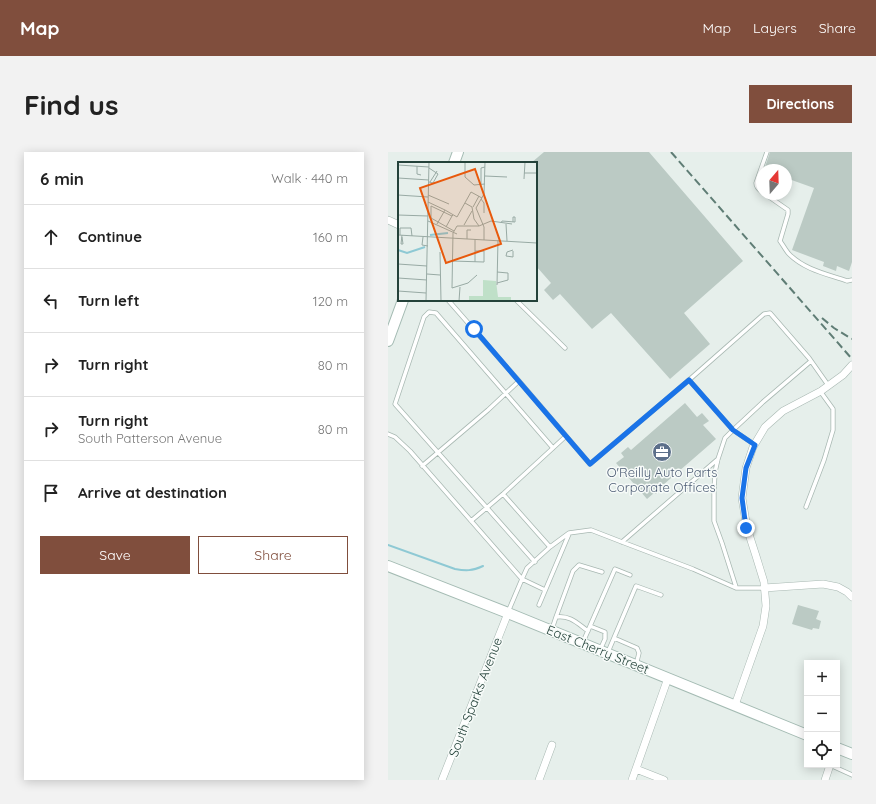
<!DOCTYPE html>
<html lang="en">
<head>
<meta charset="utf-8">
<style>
  :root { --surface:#fff; --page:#f2f2f2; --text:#222; --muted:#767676; --line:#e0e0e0; --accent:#804e3d }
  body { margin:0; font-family:Quicksand,sans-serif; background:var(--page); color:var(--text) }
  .controls { position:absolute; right:12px; bottom:12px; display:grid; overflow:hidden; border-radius:0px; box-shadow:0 2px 10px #0003 }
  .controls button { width:36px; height:36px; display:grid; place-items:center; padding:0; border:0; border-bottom:1px solid var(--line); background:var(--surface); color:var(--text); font:20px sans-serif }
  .compass { position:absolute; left:368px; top:12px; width:36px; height:36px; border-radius:50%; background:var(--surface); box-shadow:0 2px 10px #0003; rotate:19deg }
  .stop { position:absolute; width:12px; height:12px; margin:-9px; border:3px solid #1a73e8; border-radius:50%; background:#fff }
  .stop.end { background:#1a73e8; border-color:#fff; box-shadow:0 1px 4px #0008 }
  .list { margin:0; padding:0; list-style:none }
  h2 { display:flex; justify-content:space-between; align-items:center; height:52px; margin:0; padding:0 16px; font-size:17px }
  h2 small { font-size:13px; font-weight:400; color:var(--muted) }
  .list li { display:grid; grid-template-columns:26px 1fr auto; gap:12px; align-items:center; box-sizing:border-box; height:64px; padding:0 16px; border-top:1px solid var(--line) }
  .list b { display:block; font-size:15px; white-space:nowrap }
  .list p { margin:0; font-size:13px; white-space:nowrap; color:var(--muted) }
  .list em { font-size:13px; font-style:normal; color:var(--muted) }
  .actions { display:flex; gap:8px; padding:12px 16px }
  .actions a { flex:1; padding:9px 0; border:1px solid var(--accent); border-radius:0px; text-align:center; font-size:14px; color:var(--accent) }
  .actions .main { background:var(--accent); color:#fff }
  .icon { flex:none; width:22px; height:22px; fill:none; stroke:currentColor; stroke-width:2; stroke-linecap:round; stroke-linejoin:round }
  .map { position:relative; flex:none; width:464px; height:628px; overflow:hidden; border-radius:0px }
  header { display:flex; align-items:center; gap:24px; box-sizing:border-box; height:56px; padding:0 20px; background:var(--accent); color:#fff }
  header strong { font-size:19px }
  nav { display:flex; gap:22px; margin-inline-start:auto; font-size:14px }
  .intro { display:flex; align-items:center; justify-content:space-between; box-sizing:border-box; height:96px; padding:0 24px }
  h1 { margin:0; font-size:28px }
  .button { padding:10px 18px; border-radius:0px; background:var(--accent); color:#fff; font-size:14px; font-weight:700 }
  main { display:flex; gap:24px; padding:0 24px }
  aside { flex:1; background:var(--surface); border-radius:0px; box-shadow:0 2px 10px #0003 }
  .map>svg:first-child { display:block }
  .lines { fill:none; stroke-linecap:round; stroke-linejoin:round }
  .stream { stroke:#8ec9d4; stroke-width:2 }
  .building { fill:#bbcac4 }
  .lane-casing { stroke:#a8b8b2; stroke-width:5 }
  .street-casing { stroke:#a8b8b2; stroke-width:8 }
  .secondary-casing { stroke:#a4bbb3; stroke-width:12 }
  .lane { stroke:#fff; stroke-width:3.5 }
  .street { stroke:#fff; stroke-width:7 }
  .secondary { stroke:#fff; stroke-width:10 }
  .rail { stroke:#5f7d75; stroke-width:2; stroke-dasharray:8 4; stroke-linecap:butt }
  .route { stroke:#1a73e8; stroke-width:5 }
  .labels { text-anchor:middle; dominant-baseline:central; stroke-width:3; stroke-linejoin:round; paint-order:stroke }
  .service-label { font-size:13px; fill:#4e5e75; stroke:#f7fbf9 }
  .street-label { font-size:13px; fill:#24423a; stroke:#f7fbf9 }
  .inset-river { fill:none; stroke:#8ec9d4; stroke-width:2 }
  .inset-road { fill:none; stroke:#98aaa4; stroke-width:1 }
  .view { fill:#e8590c; fill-opacity:0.15; stroke:#e8590c; stroke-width:2 }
  .inset-edge { fill:none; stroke:#24423a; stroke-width:2 }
</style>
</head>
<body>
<header>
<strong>Map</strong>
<nav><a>Map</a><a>Layers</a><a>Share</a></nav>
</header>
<div class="intro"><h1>Find us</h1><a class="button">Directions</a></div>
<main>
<aside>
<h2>6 min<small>Walk · 440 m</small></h2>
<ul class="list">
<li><svg class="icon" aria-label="ahead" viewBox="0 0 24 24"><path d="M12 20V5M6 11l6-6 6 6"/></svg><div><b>Continue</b></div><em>160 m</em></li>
<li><svg class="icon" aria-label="left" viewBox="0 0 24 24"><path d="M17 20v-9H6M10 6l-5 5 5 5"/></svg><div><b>Turn left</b></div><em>120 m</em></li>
<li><svg class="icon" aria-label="right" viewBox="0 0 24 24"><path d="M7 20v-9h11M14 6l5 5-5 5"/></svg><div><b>Turn right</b></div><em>80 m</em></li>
<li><svg class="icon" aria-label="right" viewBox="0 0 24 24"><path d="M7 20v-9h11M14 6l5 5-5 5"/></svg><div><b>Turn right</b><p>South Patterson Avenue</p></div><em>80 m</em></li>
<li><svg class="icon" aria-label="arrive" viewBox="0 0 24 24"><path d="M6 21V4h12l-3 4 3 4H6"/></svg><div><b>Arrive at destination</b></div></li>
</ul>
<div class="actions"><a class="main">Save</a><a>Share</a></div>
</aside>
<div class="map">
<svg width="464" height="628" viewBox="0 0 464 628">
  <rect width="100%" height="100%" fill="#e6efeb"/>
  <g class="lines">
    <path class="stream" d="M 0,393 L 67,417 C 78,419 84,419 95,414"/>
  </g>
  <path class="building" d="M 156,0 L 261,0 L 355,109 L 296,161 L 322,192 L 282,227 L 223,161 L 204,177 L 172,142 L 165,148 L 156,138 L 163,131 L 148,114 L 148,11 L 143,11 Z
    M 382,0 L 464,0 L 464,110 L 461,119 L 449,114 L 448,119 L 435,114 L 436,110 L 404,98 L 426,36 L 398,26 L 398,18 L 376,18 Z
    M 297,251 L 309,265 L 314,261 L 321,269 L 315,273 L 328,287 L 275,333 L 277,334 L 268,342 L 266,341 L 259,347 L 228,311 L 236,305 L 233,301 L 240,295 L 243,298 Z
    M 410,453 L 431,459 L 428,467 L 433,469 L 431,477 L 425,476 L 424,478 L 404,472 Z"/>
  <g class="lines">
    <g class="lane-casing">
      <path id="lane" d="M 374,40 C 370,37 368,35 368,31 L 379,0
        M 377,42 L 400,58 L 400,62 L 392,89 C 395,93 398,99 401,102 C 417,118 439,122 459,129 L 464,128
        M 128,148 L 177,196
        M 301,228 L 345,278 L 337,286 L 330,307 L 327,320 L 326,339 L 326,369 L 334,391 L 348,435
        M 131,229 L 202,312 L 301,228 L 376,162 L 382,161 L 421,206 L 440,233
        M 0,282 L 7,285 L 22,299 L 134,427 L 157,438
        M 367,293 L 345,278 L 375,250 L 423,209
        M 34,314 L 100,258 L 131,229 L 60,148
        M 115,342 L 162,395
        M 418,355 L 436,308 L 445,278 L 445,257 L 432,239
        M 83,369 L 115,342 L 165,296
        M 234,390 L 330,307
        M 147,410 L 7,252 L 36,165 L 41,160 L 48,161 L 165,296 L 178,284
        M 151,453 L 181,382
        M 120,460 L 134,427 L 139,416 L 162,395 L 181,381 L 203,378 L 234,390 L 305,417 L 348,436 L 376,436
        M 168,465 L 185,419 L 191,413 L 214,420
        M 202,474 L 217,480 L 217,487 L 212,498
        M 164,477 L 168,465 C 182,463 189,471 200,479
        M 226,486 L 249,496 L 251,501 L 248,513
        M 195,490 L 227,417 L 242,423
        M 220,500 L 248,434 L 273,443
        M 442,613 L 464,623"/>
    </g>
    <g class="street-casing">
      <path id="street" d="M 0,68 L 11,73
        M 376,436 L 435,432 L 450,435 L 459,440 L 464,445
        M 347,553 L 375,474 L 378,454 L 376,430 L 368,404 L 359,376 L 354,346 L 358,316 L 365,295 L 377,275 L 395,259 L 433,239 L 455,223 L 464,213
        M 248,617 L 276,628
        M 54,628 L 120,461
        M 151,628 L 164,593
        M 244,628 L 280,526
        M 437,628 L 442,613"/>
    </g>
    <g class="secondary-casing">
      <path id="secondary" d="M 66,11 L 70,0
        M 0,189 L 15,148
        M 0,414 L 120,461 L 419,583
        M 449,596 L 464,602"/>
    </g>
    <use href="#lane" class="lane"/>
    <use href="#street" class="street"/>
    <use href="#secondary" class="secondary"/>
    <path class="rail" d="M 283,0 L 464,207
      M 434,166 L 446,176 L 464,187"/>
  </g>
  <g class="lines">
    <path class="route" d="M 86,177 L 202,312 L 301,228 L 345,278 L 367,293 L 358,316 L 354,346 L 358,376"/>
  </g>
  <defs>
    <g id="office-disc" transform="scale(1)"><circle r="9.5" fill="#5c6f8a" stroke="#f7fbf9"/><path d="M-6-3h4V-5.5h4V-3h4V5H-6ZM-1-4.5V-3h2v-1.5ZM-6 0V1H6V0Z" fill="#fff"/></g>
  </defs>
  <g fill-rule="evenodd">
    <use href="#office-disc" x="274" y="300"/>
  </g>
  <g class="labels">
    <g class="service-label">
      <text x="274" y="320">O'Reilly Auto Parts<tspan x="274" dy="15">Corporate Offices</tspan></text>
    </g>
    <g class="street-label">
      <text transform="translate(210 497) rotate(22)">East Cherry Street</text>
      <text transform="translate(87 545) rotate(-69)">South Sparks Avenue</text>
    </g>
  </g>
  <g transform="translate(10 10)">
    <rect width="139" height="139" fill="#e6efeb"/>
    <path d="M 85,118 L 98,119 L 100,135 L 113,135 L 113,139 L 71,139 L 71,134 L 85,134 Z" fill="#bfe0c8"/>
    <path class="inset-river" d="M 32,73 L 50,71M 0,88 L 9,91 L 27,85"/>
    <path class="inset-road" d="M 67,0 L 67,15 L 76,23 L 87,22M 0,3 L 31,5M 19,4 L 19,12 L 23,13M 126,11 L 139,11M 87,14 L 109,15M 0,16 L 31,18M 126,17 L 127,0M 31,20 L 35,21 L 40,12 L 31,6M 32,20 L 39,9M 83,22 L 83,6 L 87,5M 0,33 L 30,35M 30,33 L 51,42M 83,37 L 86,41 L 86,51M 30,40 L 47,48 L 39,62M 67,41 L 74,45 L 76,57 L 81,64M 75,45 L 81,34M 47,48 L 59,55 L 73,30 L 84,36M 0,53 L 30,54M 55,53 L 54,54 L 33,44 L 33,56 L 56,69M 30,59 L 59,72M 103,61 L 104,59 L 117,60 L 117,55 L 115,55 L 115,60M 108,62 L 109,79M 66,63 L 74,49M 48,65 L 54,54M 0,73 L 139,81M 2,73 L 2,66 L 13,66 L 14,74M 4,75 L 5,82 L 3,82 L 4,73M 25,75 L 24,83 L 30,84M 69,77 L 69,68 L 73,68M 86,78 L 86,65 L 78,46 L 86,32 L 87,0M 115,88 L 109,90 L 108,94 L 115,95 L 115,89M 42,90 L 43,139M 54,99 L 86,100 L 86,89 L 77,89M 77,100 L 77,77M 0,102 L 29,104M 29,112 L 42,113M 79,113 L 70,121 L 54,126 L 55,71 L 59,64 L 81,64 L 93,59 L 114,62M 0,116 L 29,118M 99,121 L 110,118 L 110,111 L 99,110M 99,123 L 100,78M 0,129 L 28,131M 28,139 L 31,0M 61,139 L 62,125"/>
    <path class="view" d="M 77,7 L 103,82 L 48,101 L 22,26 Z"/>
    <rect width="139" height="139" class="inset-edge"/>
  </g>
</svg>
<div class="controls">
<button>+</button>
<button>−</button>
<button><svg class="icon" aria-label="locate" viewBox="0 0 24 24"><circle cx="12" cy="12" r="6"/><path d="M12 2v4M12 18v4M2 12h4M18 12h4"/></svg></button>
</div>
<svg class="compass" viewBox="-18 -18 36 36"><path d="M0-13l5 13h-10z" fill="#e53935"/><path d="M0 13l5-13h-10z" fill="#767676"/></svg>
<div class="stop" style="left:86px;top:177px"></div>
<div class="stop end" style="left:358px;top:376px"></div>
</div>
</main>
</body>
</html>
